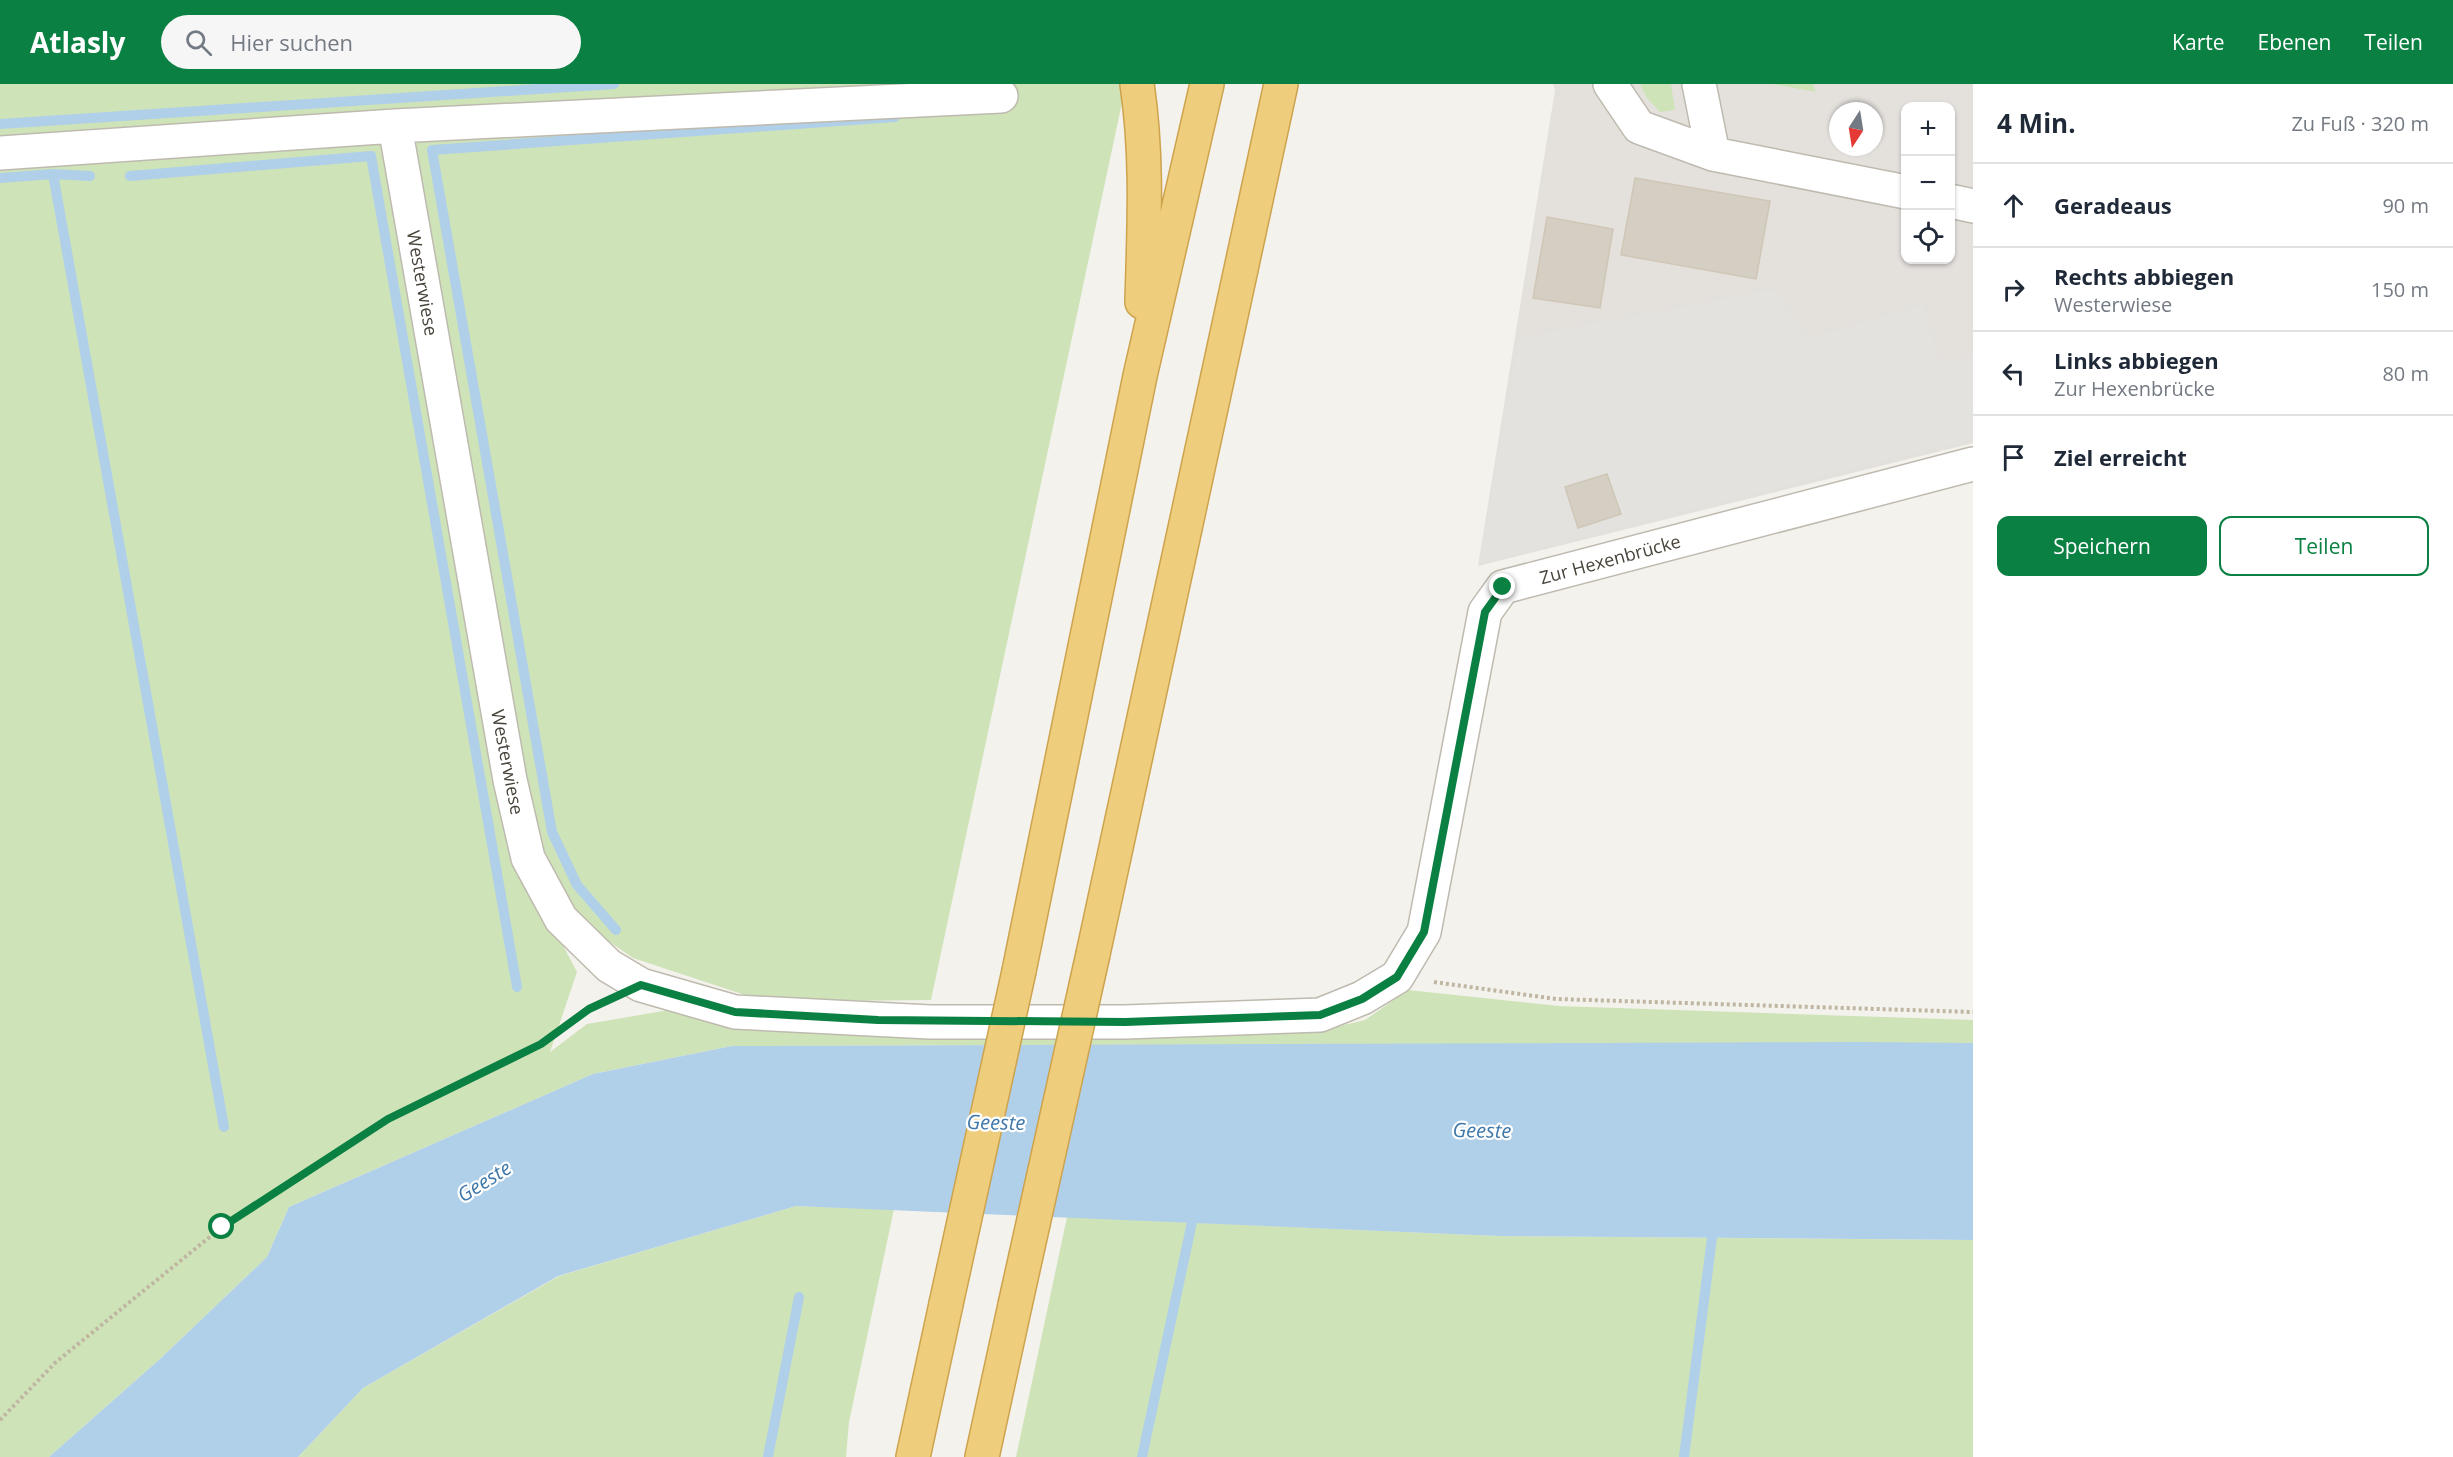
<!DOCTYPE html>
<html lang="de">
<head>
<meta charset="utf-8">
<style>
  :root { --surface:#fff; --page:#f6f6f7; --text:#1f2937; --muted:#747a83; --line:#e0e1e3; --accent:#0b8043 }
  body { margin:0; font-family:"Open Sans",sans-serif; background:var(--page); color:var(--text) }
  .controls { position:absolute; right:18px; top:18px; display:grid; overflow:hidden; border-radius:12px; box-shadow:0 2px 4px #0004 }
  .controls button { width:54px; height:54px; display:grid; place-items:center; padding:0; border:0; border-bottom:2px solid var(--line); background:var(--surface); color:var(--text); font:30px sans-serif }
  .compass { position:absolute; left:1829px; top:18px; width:54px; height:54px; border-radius:50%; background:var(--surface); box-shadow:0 2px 4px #0004; rotate:192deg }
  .stop { position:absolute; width:18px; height:18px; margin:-14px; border:4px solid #0b8043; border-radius:50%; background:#fff }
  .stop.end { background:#0b8043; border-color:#fff; box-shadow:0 2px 6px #0008 }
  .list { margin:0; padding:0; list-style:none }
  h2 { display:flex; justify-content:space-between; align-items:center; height:78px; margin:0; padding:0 24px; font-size:26px }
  h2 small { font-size:20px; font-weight:400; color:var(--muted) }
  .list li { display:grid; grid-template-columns:39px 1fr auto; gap:18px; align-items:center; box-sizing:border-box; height:84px; padding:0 24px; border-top:2px solid var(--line) }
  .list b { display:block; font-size:22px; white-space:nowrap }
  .list p { margin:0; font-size:20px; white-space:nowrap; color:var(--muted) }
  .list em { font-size:20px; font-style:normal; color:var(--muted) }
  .actions { display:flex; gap:12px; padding:18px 24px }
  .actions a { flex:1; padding:14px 0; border:2px solid var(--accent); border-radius:12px; text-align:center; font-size:21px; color:var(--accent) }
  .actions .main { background:var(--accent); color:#fff }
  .icon { flex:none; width:33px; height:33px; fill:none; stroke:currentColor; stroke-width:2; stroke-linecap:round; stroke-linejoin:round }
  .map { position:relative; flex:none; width:1973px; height:1373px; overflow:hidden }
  header { display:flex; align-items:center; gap:36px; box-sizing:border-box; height:84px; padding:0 30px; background:var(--accent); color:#fff }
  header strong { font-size:28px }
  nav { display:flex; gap:33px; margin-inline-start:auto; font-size:21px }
  .search { width:420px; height:54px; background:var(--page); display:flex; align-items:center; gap:15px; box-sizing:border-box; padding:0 21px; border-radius:33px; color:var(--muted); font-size:22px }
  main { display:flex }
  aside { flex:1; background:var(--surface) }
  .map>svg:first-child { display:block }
  .industrial { fill:#e4e1dd; fill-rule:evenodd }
  .green { fill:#cfe3b9 }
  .parking { fill:#e3e2df }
  .water { fill:#b0cfe9 }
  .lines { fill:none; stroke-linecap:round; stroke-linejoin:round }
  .stream { stroke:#b0cfe9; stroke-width:10 }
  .building { fill:#d5cec2; stroke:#cfc6b6; stroke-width:1.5 }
  .minor-casing { stroke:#bfbaaf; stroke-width:36 }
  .highway-casing { stroke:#cda34d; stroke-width:36 }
  .path { stroke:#bfb6a2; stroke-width:4; stroke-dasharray:3 3; stroke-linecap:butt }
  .minor { stroke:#fff; stroke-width:33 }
  .highway { stroke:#eecd7d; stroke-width:33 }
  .highway-bridge-casing { stroke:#cda34d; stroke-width:36; stroke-linecap:butt }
  .highway-bridge { stroke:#eecd7d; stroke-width:33 }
  .route { stroke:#0b8043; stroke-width:8 }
  .labels { text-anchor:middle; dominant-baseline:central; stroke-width:4.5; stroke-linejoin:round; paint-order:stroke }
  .street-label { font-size:18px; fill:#48433a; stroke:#fff }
  .water-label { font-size:20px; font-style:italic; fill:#3e77a9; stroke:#fff }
</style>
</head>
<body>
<header>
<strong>Atlasly</strong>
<div class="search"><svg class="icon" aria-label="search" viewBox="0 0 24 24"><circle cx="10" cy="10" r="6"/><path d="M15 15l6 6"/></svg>Hier suchen</div>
<nav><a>Karte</a><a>Ebenen</a><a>Teilen</a></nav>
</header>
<main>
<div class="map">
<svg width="1973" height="1373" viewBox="0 0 1973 1373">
  <rect width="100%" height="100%" fill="#f4f2ec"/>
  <path class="industrial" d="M 1553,0 L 1973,0 L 1973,359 L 1478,482 L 1555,6 ZM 1906,22 L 1950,22 L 1950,176 L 1906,176 ZM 1838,27 L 1874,27 L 1874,63 L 1838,63 Z"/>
  <path class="green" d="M 0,0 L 1126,0 L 931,916 L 835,917 L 754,914 L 633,874 L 591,845 L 558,852 L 577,888 L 550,968 L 587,940 L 669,926 L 734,943 L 1323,946 L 1365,936 L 1408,906 L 1559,922 L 1973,936 L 1973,959 L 732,962 L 593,990 L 289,1123 L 267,1173 L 160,1275 L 49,1373 L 0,1373 Z
    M 1640,0 L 1671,0 L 1675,26 L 1660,28 L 1646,13 Z
    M 1772,0 L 1813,0 L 1816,8 Z
    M 796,1122 L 894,1125 L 849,1338 L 846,1373 L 298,1373 L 363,1304 L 559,1192 Z
    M 1067,1133 L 1498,1152 L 1973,1156 L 1973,1373 L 1016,1373 Z"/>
  <path class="parking" d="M 1774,206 L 1808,255 L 1923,221 L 1940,280 L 1973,272 L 1973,355 L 1479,478 L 1520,254 Z"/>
  <path class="water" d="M 1860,958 L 1973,959 L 1973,1156 L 1498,1152 L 796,1122 L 558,1192 L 363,1304 L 298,1373 L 49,1373 L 160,1275 L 267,1173 L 289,1123 L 593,990 L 732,962 Z"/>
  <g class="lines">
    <path class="stream" d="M 0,40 L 614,0
      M 53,90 L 224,1043
      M 130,92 L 371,72 L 517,903
      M 0,94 L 53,90 L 90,92
      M 616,846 L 577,801 L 552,748 L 432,66 L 895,33
      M 768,1373 L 799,1213
      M 1142,1373 L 1192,1138
      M 1684,1373 L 1712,1154"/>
  </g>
  <path class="building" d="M 1635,94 L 1770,117 L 1756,195 L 1621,171 Z
    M 1547,133 L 1613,145 L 1600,224 L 1533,214 Z
    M 1607,390 L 1621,430 L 1578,444 L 1565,403 Z"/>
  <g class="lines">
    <g class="minor-casing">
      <path id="minor" d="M 1610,0 L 1639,43 L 1713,70 L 1906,108
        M 1699,0 L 1713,70
        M 395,42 L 1001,12
        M 0,69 L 395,42 L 510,696 L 528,774 L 561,835 L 609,882 L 641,901 L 735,928 L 930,938 L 1125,938 L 1320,931 L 1362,914 L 1397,893 L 1424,848 L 1485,528 L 1503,503 L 1973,380
        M 1950,117 L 1973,122"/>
    </g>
    <g class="highway-casing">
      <path id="highway" d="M 1137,0 C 1148,73 1144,145 1142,218
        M 1093,870 L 1281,0
        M 1019,887 L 1140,292 L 1207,0
        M 913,1373 L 946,1220
        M 982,1373 L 1015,1221"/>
    </g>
    <path class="path" d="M 1434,898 L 1556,915 L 1973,928
      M 0,1336 L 56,1278 L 222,1143 L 388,1035 L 541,959 L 589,925 L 603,919"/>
    <use href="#minor" class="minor"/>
    <use href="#highway" class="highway"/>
    <g class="highway-bridge-casing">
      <path id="highway-bridge" d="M 946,1220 L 1019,887
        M 1015,1221 L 1093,870"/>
    </g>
    <use href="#highway-bridge" class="highway-bridge"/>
  </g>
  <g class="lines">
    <path class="route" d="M 222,1143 L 388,1035 L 541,960 L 589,925 L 641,901 L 735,928 L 878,936 L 1125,938 L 1320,931 L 1362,915 L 1397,893 L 1424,848 L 1485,528 L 1503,503"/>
  </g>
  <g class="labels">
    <g class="street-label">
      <text transform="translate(423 199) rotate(80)">Westerwiese</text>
      <text transform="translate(1610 475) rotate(-15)">Zur Hexenbrücke</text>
      <text transform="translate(508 678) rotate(79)">Westerwiese</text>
    </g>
    <g class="water-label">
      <text transform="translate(996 1038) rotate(1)">Geeste</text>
      <text transform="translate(1482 1046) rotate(1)">Geeste</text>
      <text transform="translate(484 1097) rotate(-32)">Geeste</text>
    </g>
  </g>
</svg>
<div class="controls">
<button>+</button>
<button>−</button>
<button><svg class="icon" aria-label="locate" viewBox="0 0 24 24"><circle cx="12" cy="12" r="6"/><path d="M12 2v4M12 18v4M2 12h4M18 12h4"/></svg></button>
</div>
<svg class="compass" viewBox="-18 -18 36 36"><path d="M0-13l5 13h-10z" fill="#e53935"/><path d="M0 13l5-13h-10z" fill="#747a83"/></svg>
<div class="stop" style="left:222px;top:1143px"></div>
<div class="stop end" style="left:1503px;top:503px"></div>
</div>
<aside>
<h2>4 Min.<small>Zu Fuß · 320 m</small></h2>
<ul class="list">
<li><svg class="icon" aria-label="ahead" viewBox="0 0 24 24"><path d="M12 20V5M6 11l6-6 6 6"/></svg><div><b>Geradeaus</b></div><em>90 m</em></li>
<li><svg class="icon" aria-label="right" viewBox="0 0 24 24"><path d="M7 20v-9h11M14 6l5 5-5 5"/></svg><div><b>Rechts abbiegen</b><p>Westerwiese</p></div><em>150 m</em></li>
<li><svg class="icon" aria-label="left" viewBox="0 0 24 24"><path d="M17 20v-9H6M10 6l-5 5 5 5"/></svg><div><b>Links abbiegen</b><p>Zur Hexenbrücke</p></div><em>80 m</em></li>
<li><svg class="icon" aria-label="arrive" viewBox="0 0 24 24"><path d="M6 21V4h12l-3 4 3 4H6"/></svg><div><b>Ziel erreicht</b></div></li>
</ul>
<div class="actions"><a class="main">Speichern</a><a>Teilen</a></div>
</aside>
</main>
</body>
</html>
